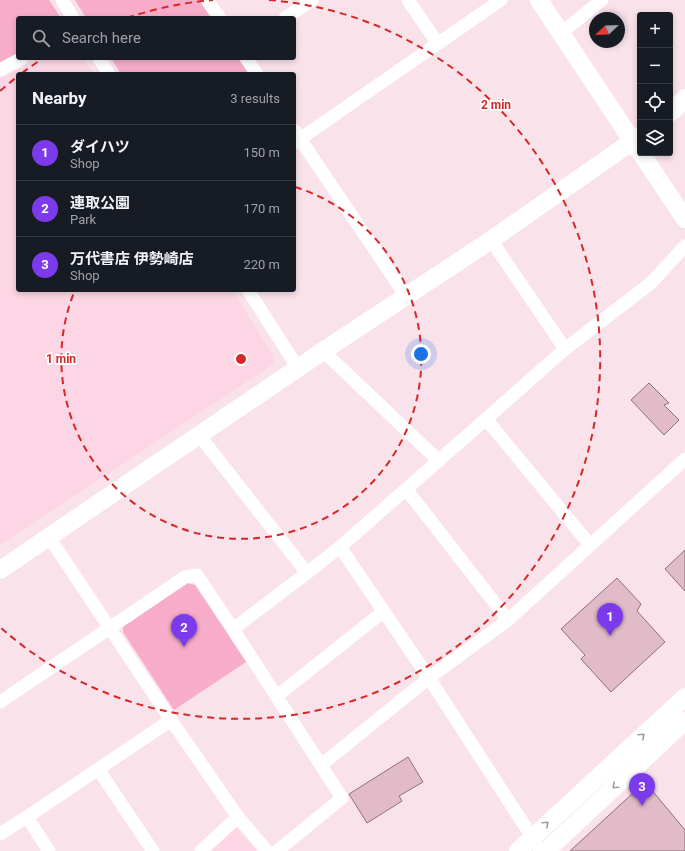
<!DOCTYPE html>
<html lang="en">
<head>
<meta charset="utf-8">
<style>
  :root { --surface:#171b24; --page:#20242c; --text:#f1f3f6; --muted:#9ea1a6; --line:#363941; --accent:#7c3aed }
  body { margin:0; font-family:Roboto,"Noto Sans JP",sans-serif; background:var(--page); color:var(--text) }
  .controls { position:absolute; right:12px; top:12px; display:grid; overflow:hidden; border-radius:4px; box-shadow:0 2px 6px #0003 }
  .controls button { width:36px; height:36px; display:grid; place-items:center; padding:0; border:0; border-bottom:1px solid var(--line); background:var(--surface); color:var(--text); font:20px sans-serif }
  .compass { position:absolute; left:589px; top:12px; width:36px; height:36px; border-radius:50%; background:var(--surface); box-shadow:0 2px 6px #0003; rotate:247deg }
  .you { position:absolute; left:421px; top:354px; width:14px; height:14px; margin:-10px; border:3px solid #fff; border-radius:50%; background:#1a73e8; box-shadow:0 0 0 6px #1a73e833 }
  .badge { display:grid; place-items:center; width:26px; height:26px; border-radius:50%; background:var(--accent); color:#fff; font-size:13px; font-weight:700 }
  .pin { position:absolute; translate:-50% -33px; filter:drop-shadow(0 1px 2px #0008) }
  .pin::after { content:''; position:absolute; top:21px; width:14px; height:12px; background:inherit; clip-path:polygon(0 0,100% 0,50% 100%) }
  .list { margin:0; padding:0; list-style:none }
  h2 { display:flex; justify-content:space-between; align-items:center; height:52px; margin:0; padding:0 16px; font-size:17px }
  h2 small { font-size:13px; font-weight:400; color:var(--muted) }
  .list li { display:grid; grid-template-columns:26px 1fr auto; gap:12px; align-items:center; box-sizing:border-box; height:56px; padding:0 16px; border-top:1px solid var(--line) }
  .list b { display:block; font-size:15px; white-space:nowrap }
  .list p { margin:0; font-size:13px; white-space:nowrap; color:var(--muted) }
  .list em { font-size:13px; font-style:normal; color:var(--muted) }
  .icon { flex:none; width:22px; height:22px; fill:none; stroke:currentColor; stroke-width:2; stroke-linecap:round; stroke-linejoin:round }
  .map { position:relative; flex:none; width:685px; height:851px; overflow:hidden }
  .search { position:absolute; background:var(--surface); box-shadow:0 2px 6px #0003; left:16px; top:16px; width:280px; height:44px; display:flex; align-items:center; gap:10px; box-sizing:border-box; padding:0 14px; border-radius:4px; color:var(--muted); font-size:15px }
  .panel { position:absolute; background:var(--surface); box-shadow:0 2px 6px #0003; left:16px; top:72px; width:280px; height:220px; border-radius:4px }
  .map>svg:first-child { display:block }
  .built { fill:#fcd6e4 }
  .green { fill:#f7adc9 }
  .building { fill:#e1bbc8; stroke:#916e7b }
  .lines { fill:none; stroke-linecap:round; stroke-linejoin:round }
  .street { stroke:#fff; stroke-width:13 }
  .secondary { stroke:#fff; stroke-width:18 }
  .oneway { stroke:#a19a9d }
  .ring { fill:none; stroke:#d62828; stroke-width:2; stroke-dasharray:7 5 }
  .centre { fill:#d62828; stroke:#fff; stroke-width:2 }
  .ring-label { font-size:12px; text-anchor:middle; font-weight:bold; fill:#d62828; stroke:#fff; stroke-width:3.5; stroke-linejoin:round; paint-order:stroke }
</style>
</head>
<body>
<div class="map">
<svg width="685" height="851" viewBox="0 0 685 851">
  <rect width="100%" height="100%" fill="#fae2ea"/>
  <path class="built" d="M 40,58 L 83,58 L 94,74 L 18,74 L 18,290 L 232,290 L 273,355 L 274,364 L 0,545 L 0,79 Z
    M 235,827 L 257,851 L 211,851 Z"/>
  <path class="green" d="M 0,0 L 49,0 L 61,18 L 18,18 L 18,53 L 0,63 Z
    M 75,0 L 199,0 L 211,18 L 86,18 Z
    M 111,58 L 238,58 L 249,74 L 121,74 Z
    M 186,583 L 195,585 L 246,662 L 174,710 L 123,632 L 123,626 Z"/>
  <path class="building" d="M 649,383 L 669,403 L 664,405 L 679,420 L 664,435 L 631,400 Z
    M 685,550 L 685,591 L 665,569 Z
    M 617,578 L 641,604 L 637,611 L 665,642 L 611,692 L 581,659 L 585,655 L 561,629 Z
    M 408,757 L 423,782 L 399,796 L 402,801 L 367,823 L 349,794 Z
    M 645,782 L 685,830 L 685,851 L 570,851 Z"/>
  <g class="lines">
    <path class="street" d="M 62,0 L 73,18
      M 207,0 L 220,18
      M 408,0 L 438,44
      M 285,18 L 312,0
      M 561,33 L 602,0
      M 99,58 L 109,74
      M 246,58 L 257,74
      M 0,70 L 22,58
      M 294,130 L 406,296
      M 294,143 L 501,0
      M 491,240 L 565,349
      M 248,290 L 298,368
      M 323,351 L 439,461
      M 486,419 L 590,545
      M 199,435 L 307,573
      M 406,489 L 508,620
      M 49,537 L 171,720 L 238,817 L 267,851
      M 340,547 L 429,678 L 541,851
      M 233,629 L 307,573 L 340,547 L 486,419 L 565,349 L 651,283 L 685,246
      M 277,696 L 384,611
      M 0,702 L 185,577 L 197,575 L 233,629 L 342,798 L 277,851
      M 321,765 L 429,678 L 508,620 L 685,459
      M 98,769 L 153,851
      M 27,817 L 49,851
      M 0,834 L 27,817 L 171,720
      M 201,851 L 238,817"/>
    <path class="secondary" d="M 539,0 L 639,151
      M 670,113 L 676,108 L 685,98
      M 641,153 L 685,219
      M 0,570 L 298,368 L 323,351 L 491,240 L 640,136
      M 518,851 L 685,697
      M 546,851 L 685,721"/>
  </g>
  <defs><path id="oneway-chevron" d="M-2-3.5L2.5 0L-2 3.5" fill="none" stroke-width="1.6" stroke-linecap="round" stroke-linejoin="round"/></defs>
  <g class="oneway">
    <use href="#oneway-chevron" transform="translate(642 736) rotate(-43)"/>
    <use href="#oneway-chevron" transform="translate(615 786) rotate(137)"/>
    <use href="#oneway-chevron" transform="translate(546 824) rotate(-43)"/>
  </g>
  <g class="ring">
    <path d="M295 187A180 180 0 1 1 75 290"/>
    <path d="M0 91A360 360 0 0 1 17 77M22 73A360 360 0 0 1 42 59M127 18A360 360 0 0 1 213 0M269 0A360 360 0 1 1 0 627"/>
  </g>
  <circle cx="241" cy="359" r="6" class="centre"/>
  <g class="ring-label">
    <text x="496" y="109">2 min</text>
    <text x="61" y="363">1 min</text>
  </g>
</svg>
<div class="controls">
<button>+</button>
<button>−</button>
<button><svg class="icon" aria-label="locate" viewBox="0 0 24 24"><circle cx="12" cy="12" r="6"/><path d="M12 2v4M12 18v4M2 12h4M18 12h4"/></svg></button>
<button><svg class="icon" aria-label="layers" viewBox="0 0 24 24"><path d="M12 4l9 5-9 5-9-5zM3 14l9 5 9-5"/></svg></button>
</div>
<svg class="compass" viewBox="-18 -18 36 36"><path d="M0-13l5 13h-10z" fill="#e53935"/><path d="M0 13l5-13h-10z" fill="#9ea1a6"/></svg>
<div class="you"></div>
<div class="pin badge" style="left:610px;top:636px">1</div>
<div class="pin badge" style="left:184px;top:647px">2</div>
<div class="pin badge" style="left:642px;top:806px">3</div>
<div class="search"><svg class="icon" aria-label="search" viewBox="0 0 24 24"><circle cx="10" cy="10" r="6"/><path d="M15 15l6 6"/></svg>Search here</div>
<section class="panel">
<h2>Nearby<small>3 results</small></h2>
<ul class="list">
<li><span class="badge">1</span><div><b>ダイハツ</b><p>Shop</p></div><em>150 m</em></li>
<li><span class="badge">2</span><div><b>連取公園</b><p>Park</p></div><em>170 m</em></li>
<li><span class="badge">3</span><div><b>万代書店 伊勢崎店</b><p>Shop</p></div><em>220 m</em></li>
</ul>
</section>
</div>
</body>
</html>
